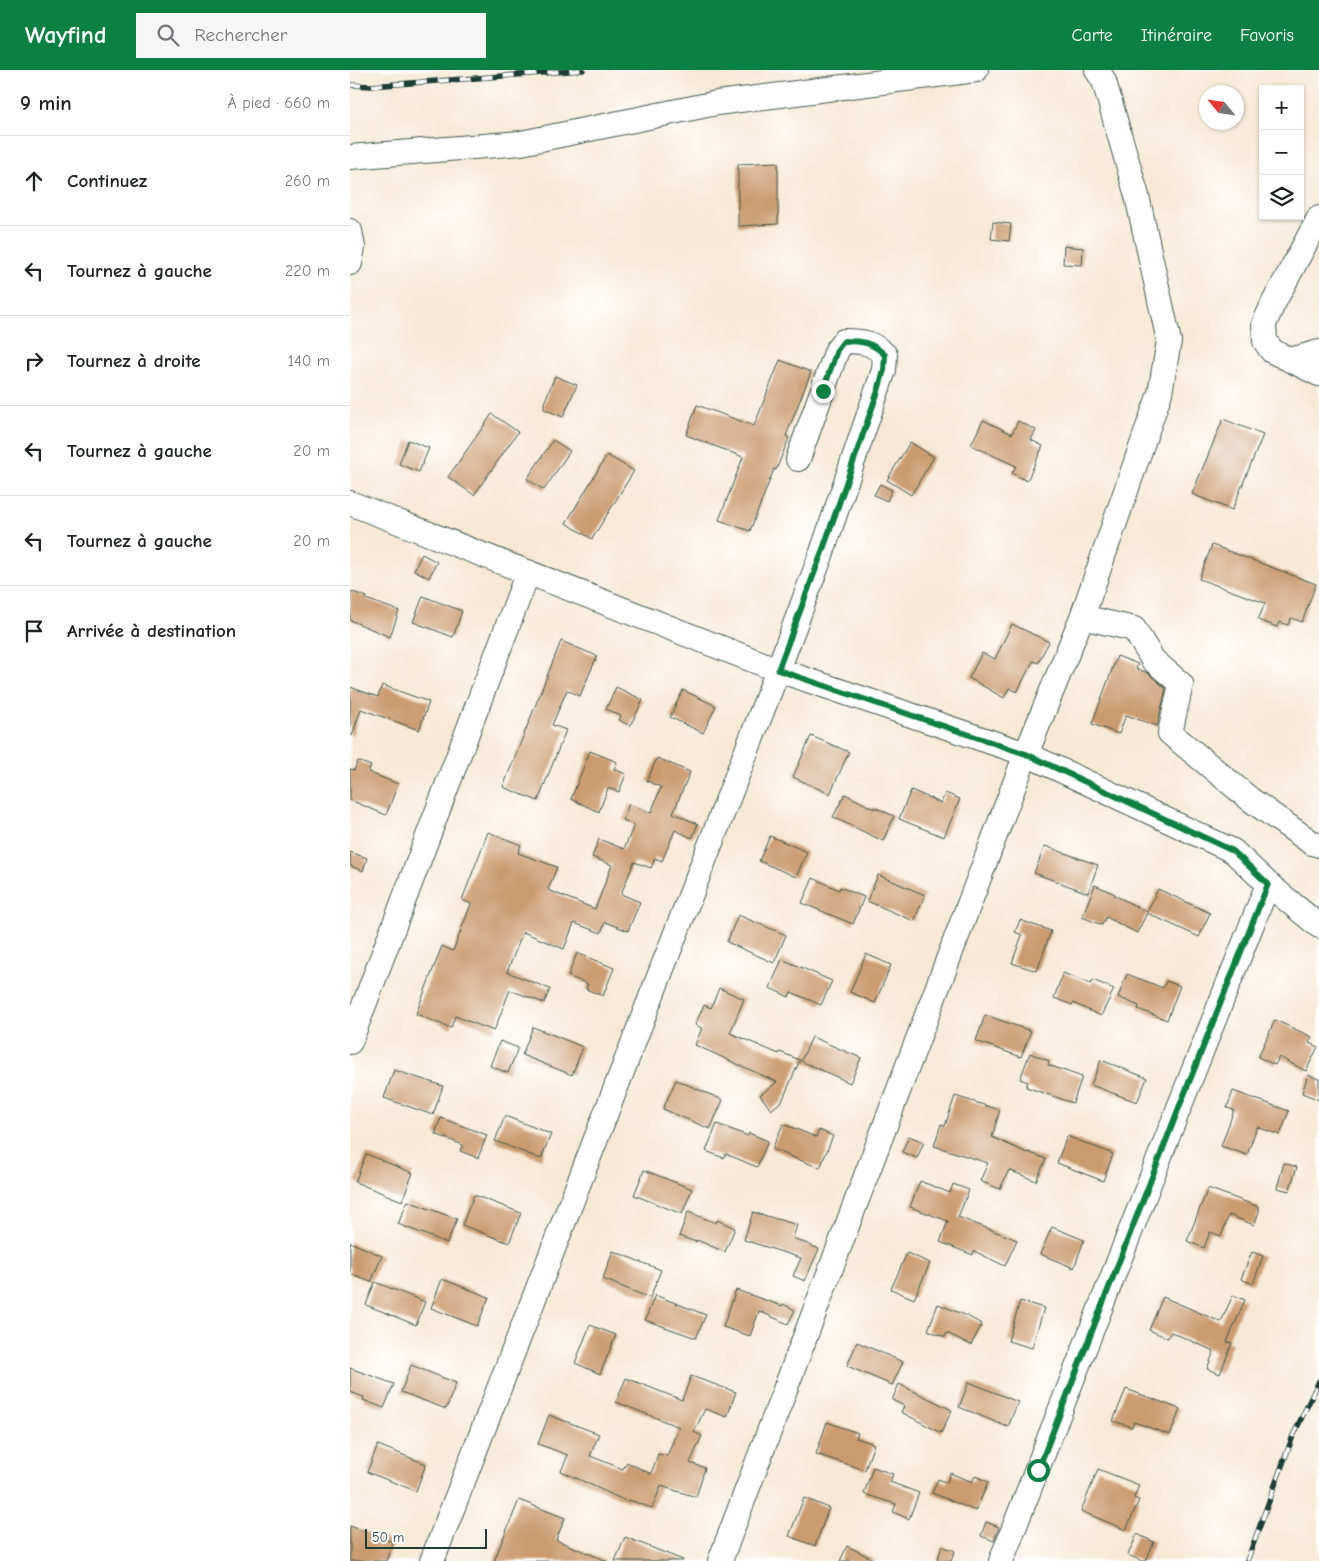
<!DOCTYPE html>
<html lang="fr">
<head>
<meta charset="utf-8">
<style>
  :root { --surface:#fff; --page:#f6f6f6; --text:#202124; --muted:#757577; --line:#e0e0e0; --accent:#0b8043 }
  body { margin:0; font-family:"Comic Neue",sans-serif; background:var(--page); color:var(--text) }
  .controls { position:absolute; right:15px; top:15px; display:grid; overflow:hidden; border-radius:0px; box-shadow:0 1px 4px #0004 }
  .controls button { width:45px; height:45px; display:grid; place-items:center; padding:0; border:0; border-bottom:1px solid var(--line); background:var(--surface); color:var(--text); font:25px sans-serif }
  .compass { position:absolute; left:849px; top:15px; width:45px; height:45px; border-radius:50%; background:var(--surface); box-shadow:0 1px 4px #0004; rotate:299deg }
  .scale { position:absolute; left:15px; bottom:12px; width:122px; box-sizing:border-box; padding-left:5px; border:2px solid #1f3d34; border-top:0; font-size:14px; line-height:18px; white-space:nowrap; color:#1f3d34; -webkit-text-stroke:4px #fff; paint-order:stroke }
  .stop { position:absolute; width:15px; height:15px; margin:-11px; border:4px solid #0b8043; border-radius:50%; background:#fff }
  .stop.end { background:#0b8043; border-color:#fff; box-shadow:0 1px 5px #0008 }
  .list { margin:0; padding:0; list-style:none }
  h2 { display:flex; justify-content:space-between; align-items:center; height:65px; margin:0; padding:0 20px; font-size:21px }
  h2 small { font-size:16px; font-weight:400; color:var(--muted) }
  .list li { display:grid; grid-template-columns:32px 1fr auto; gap:15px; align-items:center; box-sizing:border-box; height:90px; padding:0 20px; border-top:1px solid var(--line) }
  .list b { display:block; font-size:19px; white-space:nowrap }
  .list em { font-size:16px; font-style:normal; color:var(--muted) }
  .icon { flex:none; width:28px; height:28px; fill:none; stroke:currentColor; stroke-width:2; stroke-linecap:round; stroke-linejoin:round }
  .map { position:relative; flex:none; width:969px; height:1491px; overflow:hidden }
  header { display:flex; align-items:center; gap:30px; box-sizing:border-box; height:70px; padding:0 25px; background:var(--accent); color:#fff }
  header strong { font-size:24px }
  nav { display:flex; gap:28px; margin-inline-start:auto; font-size:18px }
  .search { width:350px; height:45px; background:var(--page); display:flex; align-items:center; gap:12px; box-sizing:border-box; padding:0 18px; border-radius:0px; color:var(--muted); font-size:19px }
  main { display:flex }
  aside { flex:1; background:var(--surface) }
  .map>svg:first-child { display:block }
  .building { fill:#cb9b70 }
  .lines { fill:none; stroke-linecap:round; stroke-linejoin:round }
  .minor-casing { stroke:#3f574c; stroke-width:26 }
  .minor { stroke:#fff; stroke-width:24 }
  .rail-casing { stroke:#1f3d34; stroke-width:5.5 }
  .rail { stroke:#fff; stroke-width:4; stroke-dasharray:11; stroke-linecap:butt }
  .route { stroke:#0b8043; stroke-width:6 }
</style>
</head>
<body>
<header>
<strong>Wayfind</strong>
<div class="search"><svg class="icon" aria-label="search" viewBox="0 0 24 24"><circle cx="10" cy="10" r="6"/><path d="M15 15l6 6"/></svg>Rechercher</div>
<nav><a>Carte</a><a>Itinéraire</a><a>Favoris</a></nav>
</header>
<main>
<aside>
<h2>9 min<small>À pied · 660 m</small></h2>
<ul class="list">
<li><svg class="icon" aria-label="ahead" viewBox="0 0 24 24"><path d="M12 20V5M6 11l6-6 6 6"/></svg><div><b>Continuez</b></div><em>260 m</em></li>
<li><svg class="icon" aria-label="left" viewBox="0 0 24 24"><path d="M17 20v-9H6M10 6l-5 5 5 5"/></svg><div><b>Tournez à gauche</b></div><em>220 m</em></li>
<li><svg class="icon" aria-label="right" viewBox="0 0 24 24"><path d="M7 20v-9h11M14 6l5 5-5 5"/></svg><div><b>Tournez à droite</b></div><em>140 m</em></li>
<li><svg class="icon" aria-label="left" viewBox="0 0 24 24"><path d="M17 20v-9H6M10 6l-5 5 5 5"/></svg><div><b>Tournez à gauche</b></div><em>20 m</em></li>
<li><svg class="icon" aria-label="left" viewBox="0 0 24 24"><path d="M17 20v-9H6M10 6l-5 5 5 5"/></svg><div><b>Tournez à gauche</b></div><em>20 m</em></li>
<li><svg class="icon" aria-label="arrive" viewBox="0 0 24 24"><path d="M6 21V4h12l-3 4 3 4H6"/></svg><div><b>Arrivée à destination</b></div></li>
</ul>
</aside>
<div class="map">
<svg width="969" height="1491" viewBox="0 0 969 1491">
  <rect width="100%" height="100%" fill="#fff"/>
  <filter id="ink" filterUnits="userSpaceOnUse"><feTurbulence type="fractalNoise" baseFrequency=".02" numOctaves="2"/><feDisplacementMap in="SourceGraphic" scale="10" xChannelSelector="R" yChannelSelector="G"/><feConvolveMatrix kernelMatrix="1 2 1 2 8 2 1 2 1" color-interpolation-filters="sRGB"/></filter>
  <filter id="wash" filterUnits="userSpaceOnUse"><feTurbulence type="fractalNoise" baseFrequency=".0096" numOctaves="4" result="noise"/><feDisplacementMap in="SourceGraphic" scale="20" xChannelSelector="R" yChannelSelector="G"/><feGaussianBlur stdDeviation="1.12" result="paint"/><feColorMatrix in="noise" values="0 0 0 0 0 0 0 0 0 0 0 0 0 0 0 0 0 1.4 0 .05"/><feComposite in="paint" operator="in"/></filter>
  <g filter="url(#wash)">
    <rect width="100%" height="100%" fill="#f7e9d6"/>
    <g id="blocks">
      <path class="building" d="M 428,92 L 428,154 L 388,156 L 388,94 Z
        M 643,152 L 661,154 L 659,171 L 641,169 Z
        M 714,176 L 733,178 L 732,195 L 713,194 Z
        M 430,290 L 461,302 L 436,366 L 439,368 L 426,400 L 424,399 L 400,461 L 369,450 L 393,387 L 336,365 L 347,335 L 404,356 Z
        M 205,306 L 227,315 L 213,347 L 194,339 L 194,333 Z
        M 142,344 L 168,362 L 124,425 L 98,407 Z
        M 873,349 L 913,365 L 882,440 L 842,424 Z
        M 633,350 L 662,364 L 668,351 L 686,360 L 681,370 L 693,376 L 677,411 L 662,403 L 666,396 L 621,375 Z
        M 58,370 L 79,378 L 69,402 L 49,394 Z
        M 203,370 L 220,381 L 194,420 L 177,409 Z
        M 560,372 L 584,387 L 561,425 L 537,410 Z
        M 257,385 L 284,401 L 242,469 L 216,453 Z
        M 530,414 L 542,420 L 537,431 L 524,425 Z
        M 862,475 L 966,514 L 952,552 L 941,548 L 938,555 L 929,552 L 927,557 L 908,550 L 915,533 L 849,509 Z
        M 72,484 L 87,492 L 79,508 L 64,500 Z
        M 0,521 L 17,527 L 16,529 L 49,541 L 40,567 L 0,550 Z
        M 73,526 L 112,541 L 103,567 L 63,552 Z
        M 662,554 L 699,572 L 688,593 L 683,591 L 667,622 L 659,618 L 654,628 L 619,608 L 632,583 L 645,589 Z
        M 211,571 L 247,586 L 230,626 L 217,620 L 202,655 L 216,660 L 188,731 L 153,717 Z
        M 767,586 L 788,594 L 786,599 L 798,603 L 816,619 L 807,656 L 776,645 L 769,664 L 742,654 Z
        M 32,615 L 79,632 L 69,660 L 11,639 L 2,666 L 0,665 L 0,617 L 28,627 Z
        M 266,617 L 293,630 L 280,656 L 269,650 L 271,646 L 256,639 Z
        M 333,620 L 366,636 L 353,663 L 320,647 Z
        M 461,666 L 499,682 L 480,724 L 443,707 Z
        M 240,681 L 267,692 L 264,699 L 276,704 L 269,722 L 258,718 L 249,742 L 221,729 Z
        M 307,688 L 340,702 L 323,743 L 348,754 L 342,768 L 325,760 L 312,791 L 305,788 L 301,798 L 284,792 L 271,824 L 290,832 L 278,861 L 255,852 L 251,863 L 224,853 L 214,879 L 173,862 L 157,902 L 200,919 L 194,933 L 160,920 L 144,961 L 105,946 L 101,958 L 66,944 L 92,876 L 103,881 L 121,834 L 112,830 L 138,762 L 171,775 L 168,783 L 207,797 L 198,820 L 245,839 L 262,795 L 242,787 L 249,769 L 274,779 L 284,755 L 273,750 L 279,734 L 301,743 L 311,717 L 297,711 Z
        M 8,691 L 21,696 L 18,702 L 48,714 L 36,745 L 0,730 L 0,699 L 4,700 Z
        M 561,720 L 591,733 L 595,723 L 610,729 L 594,767 L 549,749 Z
        M 495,724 L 524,739 L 524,737 L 544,746 L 533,771 L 483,747 Z
        M 420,766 L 457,782 L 446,807 L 409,791 Z
        M 695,776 L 748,795 L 738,823 L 684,803 Z
        M 0,782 L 17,788 L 13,801 L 0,796 Z
        M 528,805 L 575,825 L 564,851 L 517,831 Z
        M 463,808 L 489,820 L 490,817 L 514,827 L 503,854 L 452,833 Z
        M 745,815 L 765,824 L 764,825 L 797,842 L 808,819 L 860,843 L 849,867 L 797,843 L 787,863 L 756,847 L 752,855 L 732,847 Z
        M 388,845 L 436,865 L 424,893 L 377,872 Z
        M 670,850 L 701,861 L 687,901 L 662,893 L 672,865 L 665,862 Z
        M 227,883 L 264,898 L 253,926 L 236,919 L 238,914 L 218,906 Z
        M 516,884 L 541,895 L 525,933 L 500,922 Z
        M 432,889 L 482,911 L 471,935 L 441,922 L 439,927 L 420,918 Z
        M 713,903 L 741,914 L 743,910 L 764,919 L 751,946 L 723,933 L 722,935 L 704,928 Z
        M 777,904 L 813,918 L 816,911 L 830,916 L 817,950 L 788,939 L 789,936 L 768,927 Z
        M 369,918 L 394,929 L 380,963 L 429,984 L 430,982 L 450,990 L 432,1031 L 421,1040 L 410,1025 L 427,1012 L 345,975 L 352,958 L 345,955 L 354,935 L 361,938 Z
        M 635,945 L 681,961 L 671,987 L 626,971 Z
        M 925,950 L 962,967 L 959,973 L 968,977 L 956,1001 L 929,987 L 925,995 L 908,987 Z
        M 183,957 L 233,977 L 222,1005 L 172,985 Z
        M 462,967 L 511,988 L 500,1013 L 451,991 Z
        M 150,971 L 168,978 L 158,1003 L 140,996 Z
        M 680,983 L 699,991 L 698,995 L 732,1007 L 723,1033 L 676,1017 L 678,1012 L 670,1009 Z
        M 751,990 L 797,1008 L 787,1032 L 741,1015 Z
        M 44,1000 L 93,1016 L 83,1045 L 34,1028 Z
        M 958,1005 L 969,1009 L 969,1030 L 952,1023 Z
        M 326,1010 L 373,1030 L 360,1059 L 313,1039 Z
        M 883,1021 L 939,1041 L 930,1065 L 907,1057 L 897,1085 L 871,1076 L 884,1040 L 877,1038 Z
        M 605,1026 L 650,1040 L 642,1067 L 677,1083 L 678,1082 L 696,1089 L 686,1111 L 659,1100 L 650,1119 L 630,1111 L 638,1093 L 584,1076 L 591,1054 L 595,1056 Z
        M 155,1046 L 201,1064 L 191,1089 L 145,1071 Z
        M 91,1048 L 137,1065 L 128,1088 L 110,1081 L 113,1075 L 85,1064 Z
        M 367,1054 L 398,1066 L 399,1063 L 418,1071 L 407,1097 L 376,1084 L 374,1088 L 356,1081 Z
        M 433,1054 L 466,1067 L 469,1060 L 483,1066 L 470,1098 L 422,1079 Z
        M 559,1066 L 574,1072 L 567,1088 L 552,1082 Z
        M 717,1066 L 763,1084 L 753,1111 L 707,1093 Z
        M 16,1084 L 63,1103 L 52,1131 L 5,1112 Z
        M 934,1093 L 947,1097 L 939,1121 L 927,1118 Z
        M 294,1100 L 342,1119 L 332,1144 L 284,1125 Z
        M 570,1111 L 600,1123 L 603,1114 L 619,1120 L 608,1147 L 667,1170 L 655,1196 L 624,1181 L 623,1185 L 590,1172 L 598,1151 L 560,1137 Z
        M 858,1118 L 909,1137 L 909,1142 L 904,1155 L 879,1145 L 871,1166 L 860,1162 L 854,1178 L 837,1171 Z
        M 124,1125 L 171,1143 L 159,1173 L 112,1155 Z
        M 58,1131 L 107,1149 L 97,1173 L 48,1154 Z
        M 338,1142 L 366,1153 L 367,1150 L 385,1158 L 375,1182 L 347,1170 L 346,1172 L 329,1166 Z
        M 403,1142 L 447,1155 L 443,1168 L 469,1179 L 455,1211 L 443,1206 L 451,1188 L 394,1170 Z
        M 702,1157 L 734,1170 L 724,1198 L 690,1184 Z
        M 0,1172 L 32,1186 L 21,1212 L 0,1204 Z
        M 263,1181 L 311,1200 L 300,1228 L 253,1209 Z
        M 902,1182 L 913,1186 L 903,1214 L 891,1209 Z
        M 557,1183 L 580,1193 L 564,1229 L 541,1219 Z
        M 92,1209 L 139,1227 L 127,1256 L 81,1238 Z
        M 25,1212 L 75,1232 L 66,1255 L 16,1235 Z
        M 386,1220 L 432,1236 L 433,1234 L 445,1240 L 438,1254 L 409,1241 L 400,1266 L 373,1257 Z
        M 305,1225 L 356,1245 L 346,1268 L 295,1250 Z
        M 883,1225 L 895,1230 L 877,1272 L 882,1273 L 870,1304 L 857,1299 L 864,1281 L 821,1262 L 818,1268 L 799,1260 L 813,1227 L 871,1252 Z
        M 670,1231 L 694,1238 L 682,1278 L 658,1271 Z
        M 588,1234 L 615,1245 L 632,1254 L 621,1275 L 597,1263 L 595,1267 L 578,1260 Z
        M 240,1255 L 266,1265 L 250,1304 L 225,1293 Z
        M 507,1272 L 553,1292 L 542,1315 L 497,1296 Z
        M 61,1295 L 106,1313 L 96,1339 L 51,1322 Z
        M 0,1298 L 44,1314 L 34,1338 L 13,1330 L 14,1327 L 0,1322 Z
        M 341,1306 L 386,1322 L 377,1347 L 355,1339 L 344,1362 L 352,1366 L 340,1393 L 355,1398 L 346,1427 L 311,1416 L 302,1438 L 279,1430 L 278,1432 L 211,1401 L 218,1385 L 188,1374 L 199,1345 L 249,1364 L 240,1386 L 273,1399 L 277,1392 L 301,1404 L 308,1384 L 317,1386 L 329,1357 L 266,1332 L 276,1308 L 332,1330 Z
        M 619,1312 L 668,1332 L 658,1357 L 609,1337 Z
        M 549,1314 L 602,1340 L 591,1363 L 551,1342 L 554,1336 L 542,1330 Z
        M 776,1319 L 830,1339 L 820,1365 L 784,1352 L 782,1357 L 763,1351 Z
        M 477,1352 L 508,1363 L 506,1368 L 524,1374 L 515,1400 L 466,1384 Z
        M 28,1375 L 76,1394 L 66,1421 L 17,1402 Z
        M 523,1397 L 543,1404 L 540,1412 L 569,1423 L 559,1449 L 543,1442 L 546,1434 L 514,1424 Z
        M 748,1399 L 789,1415 L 784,1428 L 789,1430 L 776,1460 L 731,1441 Z
        M 600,1403 L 622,1412 L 625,1406 L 638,1412 L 626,1441 L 582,1423 L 588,1409 L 597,1413 Z
        M 454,1428 L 479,1438 L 465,1476 L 439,1466 Z
        M 169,1430 L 215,1448 L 206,1470 L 257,1491 L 144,1491 Z
        M 636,1452 L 649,1457 L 644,1471 L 631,1466 Z
        M 0,1456 L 43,1472 L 36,1491 L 0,1491 Z
        M 787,1464 L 804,1472 L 796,1491 L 792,1491 L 778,1485 Z
        M 275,1467 L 333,1490 L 333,1491 L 265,1491 Z
        M 497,1476 L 527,1491 L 490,1491 Z
        M 592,1476 L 605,1481 L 601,1491 L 587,1491 Z"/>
    </g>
  </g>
  <g filter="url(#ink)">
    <use href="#blocks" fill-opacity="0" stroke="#3f574c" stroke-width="1"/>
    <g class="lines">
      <g class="minor-casing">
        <path id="minor" d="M 0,87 L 171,73 L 367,33 L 626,0
          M 969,148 L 924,232 L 914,254 L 915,271 L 922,281 L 969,304
          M 0,161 L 3,177 L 0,193
          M 940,290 L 969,282
          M 0,433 L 428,600 L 676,684 L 883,781 L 918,814 L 969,856
          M 732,547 L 784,559 L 803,590 L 831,614 L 820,663 L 901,730 L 962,773 L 969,775
          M 0,972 L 178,502
          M 82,1491 L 428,600 L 471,485 L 534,300 L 535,285 C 522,272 512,271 494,271 L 487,280 L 448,389
          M 370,1491 L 676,684 L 732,547 L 810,323 L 819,271 L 787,126 L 754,11 L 747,0
          M 651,1491 L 828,1040 L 918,814"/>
      </g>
      <use href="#minor" class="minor"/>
      <g class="rail-casing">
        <path id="rail" d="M 0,15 L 21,16 L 233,0
          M 897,1491 L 943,1366 L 969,1311"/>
      </g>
      <use href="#rail" class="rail"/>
    </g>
  </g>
  <g class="lines" filter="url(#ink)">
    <path class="route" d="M 473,321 L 487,280 L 494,271 C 512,271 522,272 535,285 L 534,300 L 528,321 L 471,485 L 428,600 L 676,684 L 883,781 L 918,814 L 828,1040 L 688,1400"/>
  </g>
</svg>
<div class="controls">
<button>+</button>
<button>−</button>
<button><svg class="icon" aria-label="layers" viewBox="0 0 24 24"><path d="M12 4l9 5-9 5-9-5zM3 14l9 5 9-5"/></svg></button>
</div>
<svg class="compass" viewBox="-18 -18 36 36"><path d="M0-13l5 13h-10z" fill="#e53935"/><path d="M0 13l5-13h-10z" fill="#757577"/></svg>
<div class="scale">50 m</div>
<div class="stop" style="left:688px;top:1400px"></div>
<div class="stop end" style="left:473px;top:321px"></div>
</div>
</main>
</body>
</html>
